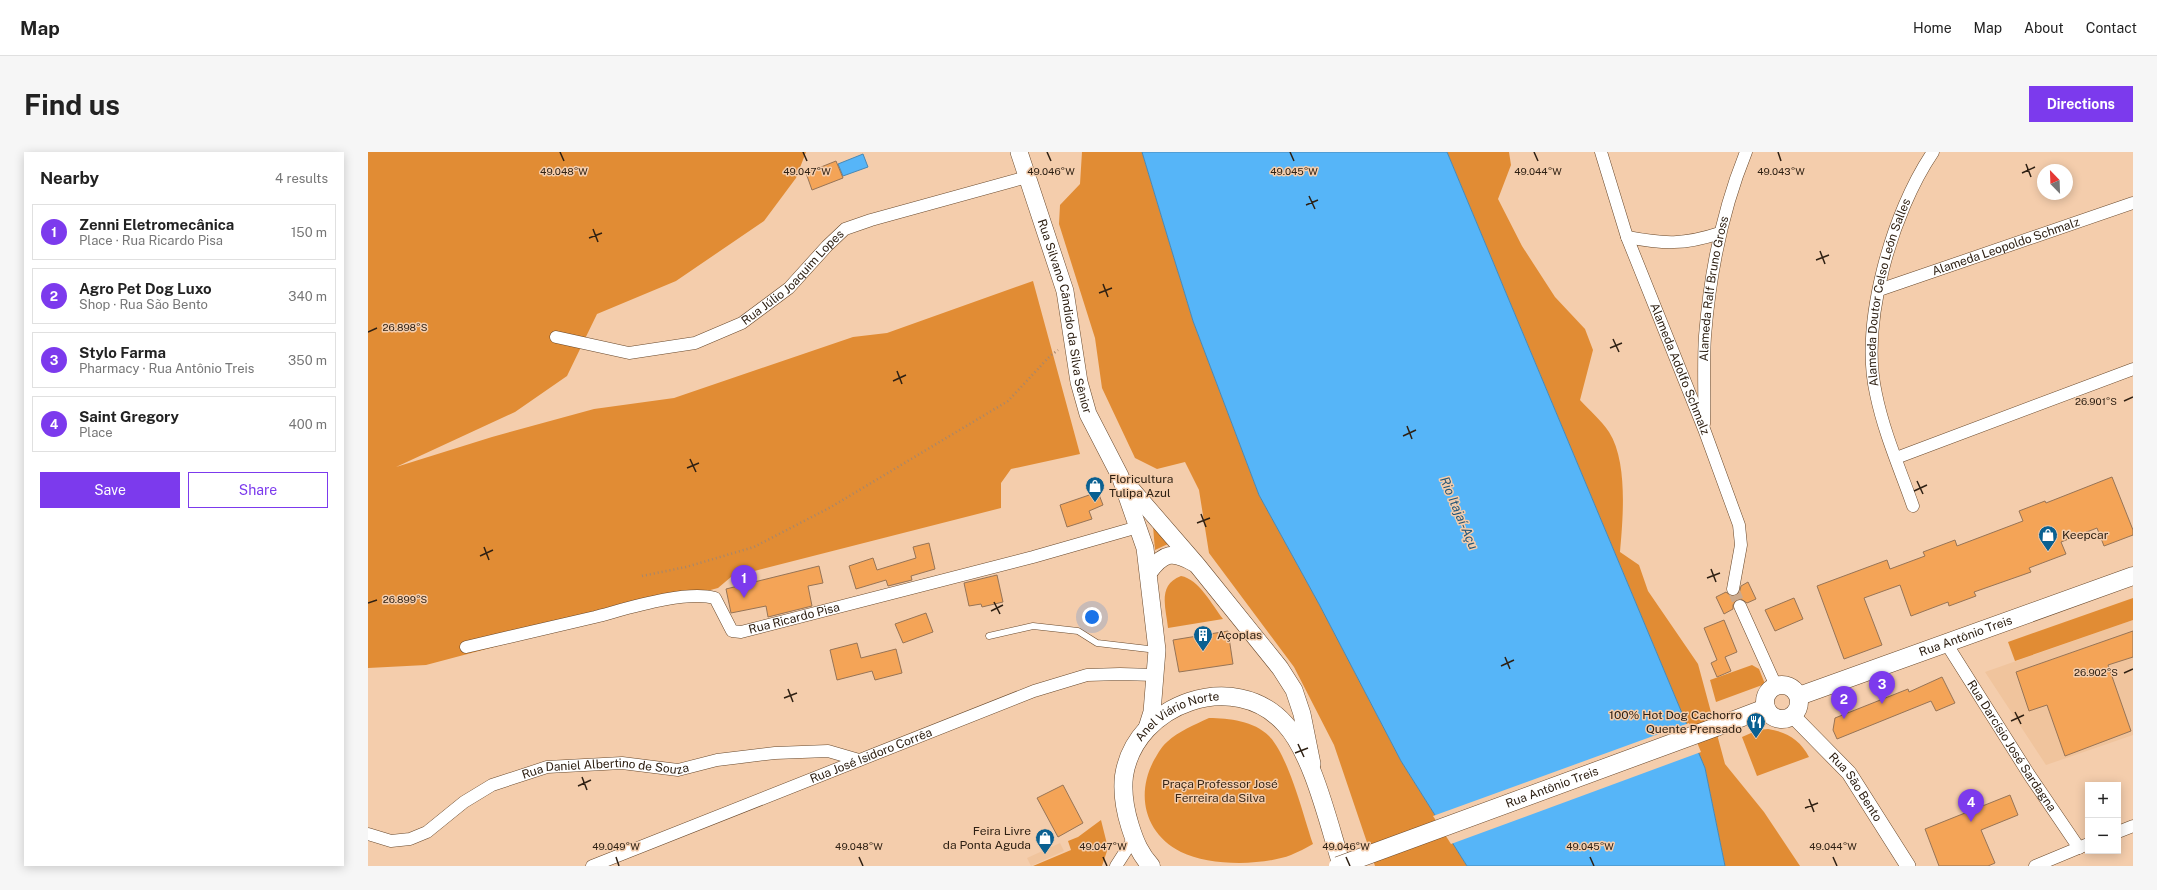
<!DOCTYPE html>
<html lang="en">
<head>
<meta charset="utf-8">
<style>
  :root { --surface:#fff; --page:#f6f6f6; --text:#222; --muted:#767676; --line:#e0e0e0; --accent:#7c3aed }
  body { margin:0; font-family:"Public Sans",sans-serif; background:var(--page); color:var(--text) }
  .controls { position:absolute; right:12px; bottom:12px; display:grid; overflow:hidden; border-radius:0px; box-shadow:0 2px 10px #0003 }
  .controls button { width:36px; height:36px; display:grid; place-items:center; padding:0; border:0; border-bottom:1px solid var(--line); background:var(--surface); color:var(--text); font:20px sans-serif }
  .compass { position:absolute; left:1669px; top:12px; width:36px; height:36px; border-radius:50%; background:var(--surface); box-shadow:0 2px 10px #0003; rotate:337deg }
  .you { position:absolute; left:724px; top:465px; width:14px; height:14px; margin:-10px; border:3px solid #fff; border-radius:50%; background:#1a73e8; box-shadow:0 0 0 6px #1a73e833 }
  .badge { display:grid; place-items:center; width:26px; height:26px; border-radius:50%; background:var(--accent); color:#fff; font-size:13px; font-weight:700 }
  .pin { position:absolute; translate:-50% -33px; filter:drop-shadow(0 1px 2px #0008) }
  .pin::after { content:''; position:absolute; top:21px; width:14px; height:12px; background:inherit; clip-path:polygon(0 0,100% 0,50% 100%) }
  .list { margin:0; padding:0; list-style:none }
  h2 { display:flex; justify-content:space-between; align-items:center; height:52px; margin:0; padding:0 16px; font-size:17px }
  h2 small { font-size:13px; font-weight:400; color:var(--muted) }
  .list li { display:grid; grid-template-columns:26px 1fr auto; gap:12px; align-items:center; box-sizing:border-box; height:56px; margin:0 8px 8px; padding:0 8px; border:1px solid var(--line); border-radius:0px }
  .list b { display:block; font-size:15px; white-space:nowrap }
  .list p { margin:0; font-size:13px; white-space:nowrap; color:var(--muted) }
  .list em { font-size:13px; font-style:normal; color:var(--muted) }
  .actions { display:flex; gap:8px; padding:12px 16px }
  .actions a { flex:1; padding:9px 0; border:1px solid var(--accent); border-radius:0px; text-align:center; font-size:14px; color:var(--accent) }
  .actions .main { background:var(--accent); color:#fff }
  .map { position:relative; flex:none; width:1765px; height:714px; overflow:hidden; border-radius:0px }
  header { display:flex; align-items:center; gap:24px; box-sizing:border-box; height:56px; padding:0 20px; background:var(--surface); border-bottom:1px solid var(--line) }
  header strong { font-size:19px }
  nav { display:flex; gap:22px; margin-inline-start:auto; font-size:14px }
  .intro { display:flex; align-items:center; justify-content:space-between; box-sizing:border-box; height:96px; padding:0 24px }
  h1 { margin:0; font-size:28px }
  .button { padding:10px 18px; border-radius:0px; background:var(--accent); color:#fff; font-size:14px; font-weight:700 }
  main { display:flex; gap:24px; padding:0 24px }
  aside { flex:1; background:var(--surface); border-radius:0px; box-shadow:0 2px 10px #0003 }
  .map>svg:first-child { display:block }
  .built { fill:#f0c49d }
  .green { fill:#e18c34 }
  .water { fill:#56b5f8; stroke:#4a88b3 }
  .pier { fill:#f4cdac }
  .building { fill:#f4a457; stroke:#977456 }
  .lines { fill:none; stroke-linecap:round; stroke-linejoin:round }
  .minor-tunnel { stroke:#ccaa8d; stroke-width:12; stroke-dasharray:12 6; stroke-linecap:butt }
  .service-casing { stroke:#68482b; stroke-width:7 }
  .minor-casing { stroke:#68482b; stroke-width:13 }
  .tertiary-casing { stroke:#68482b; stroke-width:16 }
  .secondary-casing { stroke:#68482b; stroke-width:18 }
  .primary-casing { stroke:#68482b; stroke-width:19 }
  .path { stroke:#a4876e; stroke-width:2.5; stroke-dasharray:1 3; stroke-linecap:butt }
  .service { stroke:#fff; stroke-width:6 }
  .minor { stroke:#fff; stroke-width:12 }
  .tertiary { stroke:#fff; stroke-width:15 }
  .secondary { stroke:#fff; stroke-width:17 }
  .primary { stroke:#fff; stroke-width:18 }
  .primary-bridge-casing { stroke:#68482b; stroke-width:19; stroke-linecap:butt }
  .primary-bridge { stroke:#fff; stroke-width:18 }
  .ticks { fill:none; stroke:#2e2013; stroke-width:1.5 }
  .labels { text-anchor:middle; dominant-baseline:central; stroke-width:3; stroke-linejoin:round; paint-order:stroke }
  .street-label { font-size:12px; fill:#2e2013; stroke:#f4cdac }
  .poi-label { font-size:12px; fill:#2e2013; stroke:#f4cdac; text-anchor:start }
  .park-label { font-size:12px; fill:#372514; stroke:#f4cdac }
  .water-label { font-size:13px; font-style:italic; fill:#235577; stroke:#f4cdac }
  .ticks-label { font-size:10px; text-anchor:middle; fill:#2e2013; stroke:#f4cdac; stroke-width:3; stroke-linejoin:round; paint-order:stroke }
</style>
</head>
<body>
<header>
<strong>Map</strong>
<nav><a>Home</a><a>Map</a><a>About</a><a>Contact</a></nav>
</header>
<div class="intro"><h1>Find us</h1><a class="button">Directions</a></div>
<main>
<aside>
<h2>Nearby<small>4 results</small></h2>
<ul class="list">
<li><span class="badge">1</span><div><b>Zenni Eletromecânica</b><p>Place · Rua Ricardo Pisa</p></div><em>150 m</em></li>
<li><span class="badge">2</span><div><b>Agro Pet Dog Luxo</b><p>Shop · Rua São Bento</p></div><em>340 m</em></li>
<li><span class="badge">3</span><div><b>Stylo Farma</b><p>Pharmacy · Rua Antônio Treis</p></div><em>350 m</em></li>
<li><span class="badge">4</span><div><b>Saint Gregory</b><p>Place</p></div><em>400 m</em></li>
</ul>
<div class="actions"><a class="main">Save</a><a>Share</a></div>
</aside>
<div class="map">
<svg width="1765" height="714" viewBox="0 0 1765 714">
  <rect width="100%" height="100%" fill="#f4cdac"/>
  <path class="built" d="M 1765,468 L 1765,583 L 1678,613 L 1617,520 Z
    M 692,691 L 696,699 L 663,714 L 659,706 Z"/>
  <path class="green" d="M 0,0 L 438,0 L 428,26 L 396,69 L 308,129 L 229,162 L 199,224 L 147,260 L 28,315 L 124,285 L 226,257 L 306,246 L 485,185 L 519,181 L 665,129 L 712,302 L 643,317 L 633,331 L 633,356 L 363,425 L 350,436 L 58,513 L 0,516 Z
    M 714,0 L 774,0 L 825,169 L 891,343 L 951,452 L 1033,609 L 1099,714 L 1007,714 L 966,593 L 926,515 L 841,401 L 831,338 L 817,310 L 789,317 L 767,306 L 734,236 L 727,186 L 691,72 L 692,53 L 712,32 Z
    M 1079,0 L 1141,0 L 1143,13 L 1130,47 L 1154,94 L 1187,145 L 1217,177 L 1225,198 L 1212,248 C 1221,258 1233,268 1241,280 C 1260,310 1255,365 1252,400 L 1271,413 L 1280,439 L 1330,512 L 1357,612 L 1396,660 L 1432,714 L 1357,714 L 1337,616 Z
    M 785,374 L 800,392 L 787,398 Z
    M 813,424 C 831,427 844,453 855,467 L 800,476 C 798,456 789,433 813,424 Z
    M 1765,446 L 1765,468 L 1647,509 L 1640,490 Z
    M 1384,513 L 1391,517 L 1397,532 L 1348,550 L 1342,528 Z
    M 841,566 C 861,566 886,569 901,584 C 921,605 935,663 945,692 C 938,696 930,700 923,703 C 894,714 841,714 813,700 C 777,682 768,644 785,610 C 789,603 793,595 799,590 C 811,579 826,573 841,566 Z
    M 1400,577 C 1419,580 1432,588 1441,605 L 1389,624 L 1374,585 L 1390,578 Z
    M 733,668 L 740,696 L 734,714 L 665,714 L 703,698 L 700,689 L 710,685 Z"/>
  <path class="water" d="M 774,0 L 1079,0 L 1337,616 L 1357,714 L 1099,714 L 1033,609 L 951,452 L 891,343 L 825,169 Z
    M 495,2 L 500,15 L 475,24 L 470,12 Z"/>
  <path class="pier" d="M 1321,571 L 1333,600 L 1083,692 L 1065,664 Z"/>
  <path class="building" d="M 468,9 L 475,26 L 444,38 L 438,21 Z
    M 1744,325 L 1765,378 L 1765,383 L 1736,394 L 1729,376 L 1693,390 L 1698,402 L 1661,416 L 1663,420 L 1606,440 L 1608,444 L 1581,454 L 1580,450 L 1543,464 L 1532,433 L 1496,446 L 1514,493 L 1476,507 L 1449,434 L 1519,408 L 1522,417 L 1557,404 L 1555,400 L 1587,388 L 1589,394 L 1655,369 L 1651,359 L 1677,349 L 1678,351 Z
    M 730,340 L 735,353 L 721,359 L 724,367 L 699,375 L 692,353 Z
    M 561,391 L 567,417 L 543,424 L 544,428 L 520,434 L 518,428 L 488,437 L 481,414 L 505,406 L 509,418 L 548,406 L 545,395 Z
    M 451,414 L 455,431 L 440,434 L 444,454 L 400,465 L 398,454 L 363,461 L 358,437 Z
    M 629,423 L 635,450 L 614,455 L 613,452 L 601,454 L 596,431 Z
    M 1380,430 L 1388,447 L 1379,451 L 1373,447 L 1369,447 L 1365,453 L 1365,457 L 1356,462 L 1348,445 L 1358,440 L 1363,444 L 1368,444 L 1371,442 L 1373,434 Z
    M 1426,446 L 1435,467 L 1407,479 L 1397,458 Z
    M 558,461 L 565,480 L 535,491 L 527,472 Z
    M 1356,468 L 1369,500 L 1357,505 L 1363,519 L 1349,525 L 1343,511 L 1349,508 L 1336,476 Z
    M 860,479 L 865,512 L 811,520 L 805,488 Z
    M 1765,479 L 1765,505 L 1740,513 L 1763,579 L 1697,604 L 1679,553 L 1661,559 L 1648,520 Z
    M 489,491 L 493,506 L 528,497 L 534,521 L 507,528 L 504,519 L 469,528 L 462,498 Z
    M 1574,525 L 1587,551 L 1568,559 L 1563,549 L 1469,587 L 1465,578 L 1467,566 L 1540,537 L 1541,540 Z
    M 695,633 L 715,671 L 690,685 L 669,646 Z
    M 1642,643 L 1650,663 L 1613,678 L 1627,711 L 1620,714 L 1571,714 L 1557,677 Z"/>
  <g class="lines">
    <path class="minor-tunnel" d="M 1365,437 L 1372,454"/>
    <g class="service-casing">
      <path id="service" d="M 621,484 L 665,474 L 710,479 L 729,491 L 789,498"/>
    </g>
    <g class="minor-casing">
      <g id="minor">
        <path id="s1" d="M 1233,0 L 1259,85 L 1336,277 L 1371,373 L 1373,393 L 1365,437"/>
        <path d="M 1259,85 C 1296,92 1316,93 1352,81"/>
        <path id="s2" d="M 1511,138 L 1765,51"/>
        <path id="s3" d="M 188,185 L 261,201 L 327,191 L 374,171 L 421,136 L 459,94 L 477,77 L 503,68 L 659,25"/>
        <path id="s4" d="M 1336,272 C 1337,243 1335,213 1337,184 C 1342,121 1354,59 1378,0"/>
        <path d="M 1528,306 L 1765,217"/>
        <path id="s5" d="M 1545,354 C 1532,317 1516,281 1508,242 C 1492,171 1524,60 1565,0"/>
        <path d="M 1372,454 L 1408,534"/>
        <path id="s6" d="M 1578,491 L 1662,624 L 1711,696"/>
        <path id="s7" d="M 98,495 C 141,485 184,475 227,465 C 258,457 316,438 347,446 L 364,479 L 373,480 L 665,405 L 770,375"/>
        <path d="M 1750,680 L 1765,674"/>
        <path id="s8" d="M 0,682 L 23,689 L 42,687 L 59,680 L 96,650 L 124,633 L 179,615 L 254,611 L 310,618 L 349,608 L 407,601 L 460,599 L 491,608"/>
        <path id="s9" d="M 224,714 L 666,539 L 719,523 L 752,522 L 787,523"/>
        <path d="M 748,714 L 766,686"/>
        <path d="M 1667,714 L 1720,692"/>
      </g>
    </g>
    <g class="tertiary-casing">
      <g id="tertiary">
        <path id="s10" d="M 1425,564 L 1481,621 L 1540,714"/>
      </g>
    </g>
    <g class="secondary-casing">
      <g id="secondary">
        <path id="s11" d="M 651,0 L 697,139 L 711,230 L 720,262 L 752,324 L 777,396 L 789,498 L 784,560 L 779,576"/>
        <path d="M 758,331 L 829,413 L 912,516 L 926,538 L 934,562 L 944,612"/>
        <path d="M 781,420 C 796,400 805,399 826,411"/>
      </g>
    </g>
    <g class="primary-casing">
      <g id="primary">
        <circle cx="1414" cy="550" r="17"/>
        <path id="s12" d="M 1431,544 L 1765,424"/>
        <path d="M 1348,575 L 1398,556"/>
        <path id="s13" d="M 783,714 C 772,702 767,690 762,674 C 757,658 754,641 756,624 C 767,551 867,516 917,572 C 945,602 961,674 974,714"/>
      </g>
    </g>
    <path class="path" d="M 274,424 L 318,415 L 386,395 L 463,355 L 640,249 L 682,204 L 690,198"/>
    <use href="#service" class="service"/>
    <use href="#minor" class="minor"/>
    <use href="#tertiary" class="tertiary"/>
    <use href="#secondary" class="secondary"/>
    <use href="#primary" class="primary"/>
    <g class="primary-bridge-casing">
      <g id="primary-bridge">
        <path id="s14" d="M 970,714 L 1348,575"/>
      </g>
    </g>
    <use href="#primary-bridge" class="primary-bridge"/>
  </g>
  <path class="ticks" d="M 192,0 L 196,9M 435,0 L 439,9M 679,0 L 683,9M 922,0 L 926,9M 1166,0 L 1170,9M 1410,0 L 1413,9M 1658,12 L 1663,25M 1654,21 L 1667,15M 941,44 L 947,57M 938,53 L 950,48M 225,77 L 230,90M 221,86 L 234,81M 1452,99 L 1457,112M 1448,108 L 1461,103M 735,132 L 740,145M 731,141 L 744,136M 0,180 L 9,176M 1245,187 L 1251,200M 1242,196 L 1254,191M 529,219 L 534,232M 525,229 L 538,223M 1756,249 L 1765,245M 1039,274 L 1044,287M 1035,284 L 1048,278M 322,307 L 328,320M 319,316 L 331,311M 1549,329 L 1555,342M 1546,339 L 1559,333M 833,362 L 838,375M 829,371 L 842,366M 116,395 L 121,408M 112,404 L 125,398M 1343,417 L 1348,430M 1339,426 L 1352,421M 626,450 L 632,462M 0,451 L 9,448M 623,459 L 635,453M 1137,505 L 1142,517M 1133,514 L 1146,508M 1756,521 L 1765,517M 420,537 L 425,550M 416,546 L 429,541M 1647,560 L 1653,572M 1643,569 L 1656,563M 930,592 L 936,605M 927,601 L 940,596M 214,625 L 219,638M 210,634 L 223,628M 1441,647 L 1446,660M 1437,656 L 1450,651M 248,705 L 251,714M 491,705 L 495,714M 735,705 L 739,714M 978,705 L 982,714M 1222,705 L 1226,714M 1465,705 L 1469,714"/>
  <defs>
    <g id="shop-pin" transform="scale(1)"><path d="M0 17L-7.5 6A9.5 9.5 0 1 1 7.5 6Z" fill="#0a6091" stroke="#f4cdac"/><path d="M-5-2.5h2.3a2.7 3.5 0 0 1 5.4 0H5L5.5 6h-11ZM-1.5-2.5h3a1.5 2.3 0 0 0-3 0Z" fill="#fff"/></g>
    <g id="building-pin" transform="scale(1)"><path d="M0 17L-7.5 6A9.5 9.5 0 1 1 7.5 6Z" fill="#0a6091" stroke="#f4cdac"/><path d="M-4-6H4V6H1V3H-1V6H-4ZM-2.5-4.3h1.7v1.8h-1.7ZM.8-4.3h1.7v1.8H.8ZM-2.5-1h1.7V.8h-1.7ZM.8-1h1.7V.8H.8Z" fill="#fff"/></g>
    <g id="restaurant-pin" transform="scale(1)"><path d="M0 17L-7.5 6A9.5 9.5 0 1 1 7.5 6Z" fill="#0a6091" stroke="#f4cdac"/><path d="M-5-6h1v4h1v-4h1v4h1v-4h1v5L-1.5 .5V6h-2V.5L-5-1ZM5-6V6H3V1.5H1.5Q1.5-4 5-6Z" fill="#fff"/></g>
  </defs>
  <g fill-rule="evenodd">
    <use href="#shop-pin" x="727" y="334"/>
    <use href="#shop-pin" x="1680" y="383"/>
    <use href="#building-pin" x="835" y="483"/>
    <use href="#restaurant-pin" x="1388" y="570"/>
    <use href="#shop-pin" x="677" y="686"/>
  </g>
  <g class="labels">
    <g class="street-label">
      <text stroke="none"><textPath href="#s2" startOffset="134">Alameda Leopoldo Schmalz</textPath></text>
      <text stroke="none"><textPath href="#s3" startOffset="261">Rua Júlio Joaquim Lopes</textPath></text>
      <text stroke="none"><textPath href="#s4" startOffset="136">Alameda Ralf Bruno Gross</textPath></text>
      <text stroke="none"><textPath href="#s5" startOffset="222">Alameda Doutor Celso León Salles</textPath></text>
      <text stroke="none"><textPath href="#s11" startOffset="171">Rua Silvano Cândido da Silva Sênior</textPath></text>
      <text stroke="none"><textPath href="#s1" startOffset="231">Alameda Adolfo Schmalz</textPath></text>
      <text stroke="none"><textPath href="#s7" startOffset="356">Rua Ricardo Pisa</textPath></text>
      <text stroke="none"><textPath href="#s12" startOffset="177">Rua Antônio Treis</textPath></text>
      <text stroke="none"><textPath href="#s13" startOffset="183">Anel Viário Norte</textPath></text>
      <text stroke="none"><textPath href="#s6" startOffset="122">Rua Darcísio José Sardagna</textPath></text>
      <text stroke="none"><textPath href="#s9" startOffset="300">Rua José Isidoro Corrêa</textPath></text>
      <text stroke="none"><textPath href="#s8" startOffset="258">Rua Daniel Albertino de Souza</textPath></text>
      <text stroke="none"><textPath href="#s14" startOffset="228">Rua Antônio Treis</textPath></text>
      <text stroke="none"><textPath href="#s10" startOffset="95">Rua São Bento</textPath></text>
    </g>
    <g class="poi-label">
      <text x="741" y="327">Floricultura<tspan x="741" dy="14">Tulipa Azul</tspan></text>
      <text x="1694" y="383">Keepcar</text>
      <text x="849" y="483">Açoplas</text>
      <text x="1374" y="563" text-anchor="end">100% Hot Dog Cachorro<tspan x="1374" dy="14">Quente Prensado</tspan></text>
      <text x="663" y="679" text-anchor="end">Feira Livre<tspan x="663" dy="14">da Ponta Aguda</tspan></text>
    </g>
    <g class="park-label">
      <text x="852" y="632">Praça Professor José<tspan x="852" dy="14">Ferreira da Silva</tspan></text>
    </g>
    <g class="water-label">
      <text transform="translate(1091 361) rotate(67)">Rio Itajaí-Açu</text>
    </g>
  </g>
  <g class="ticks-label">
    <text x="196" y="23">49.048°W</text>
    <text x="439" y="23">49.047°W</text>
    <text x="683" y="23">49.046°W</text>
    <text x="926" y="23">49.045°W</text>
    <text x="1170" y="23">49.044°W</text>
    <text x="1413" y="23">49.043°W</text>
    <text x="37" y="179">26.898°S</text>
    <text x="1728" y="253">26.901°S</text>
    <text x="37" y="451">26.899°S</text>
    <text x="1728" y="524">26.902°S</text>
    <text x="248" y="698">49.049°W</text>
    <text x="491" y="698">49.048°W</text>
    <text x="735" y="698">49.047°W</text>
    <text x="978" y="698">49.046°W</text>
    <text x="1222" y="698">49.045°W</text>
    <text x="1465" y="698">49.044°W</text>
  </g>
</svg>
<div class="controls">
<button>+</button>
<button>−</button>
</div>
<svg class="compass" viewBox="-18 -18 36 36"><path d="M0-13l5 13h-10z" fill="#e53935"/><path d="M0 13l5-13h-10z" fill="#767676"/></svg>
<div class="you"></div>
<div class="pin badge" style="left:376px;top:446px">1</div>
<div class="pin badge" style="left:1476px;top:567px">2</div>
<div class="pin badge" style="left:1514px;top:552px">3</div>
<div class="pin badge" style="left:1603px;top:670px">4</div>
</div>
</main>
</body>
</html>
